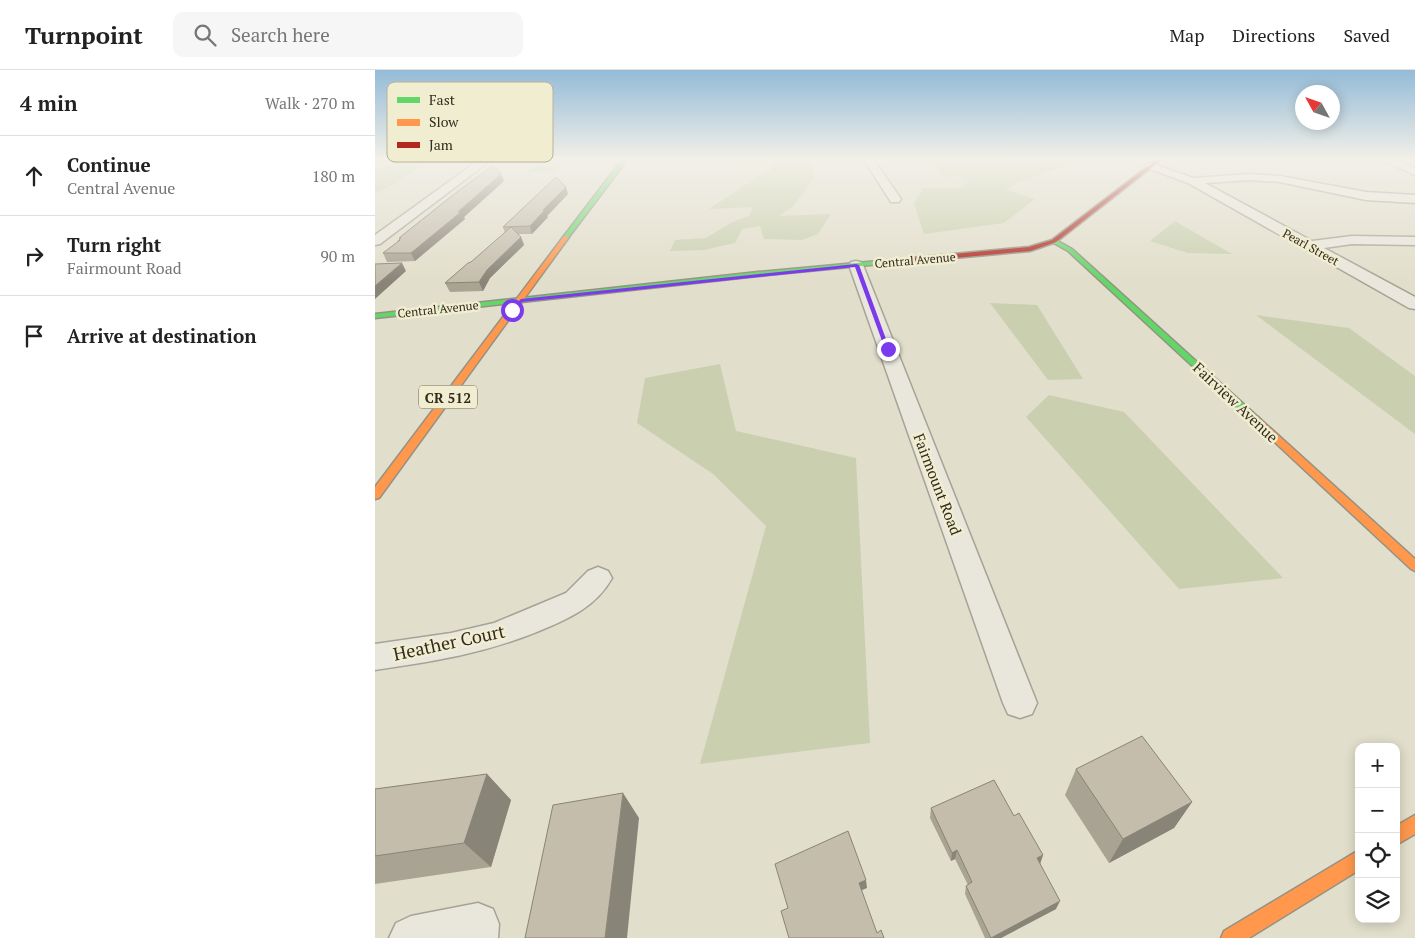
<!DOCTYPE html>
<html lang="en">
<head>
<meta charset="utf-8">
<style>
  :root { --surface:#fff; --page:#f6f6f6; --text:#222; --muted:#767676; --line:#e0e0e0 }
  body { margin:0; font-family:"PT Serif",serif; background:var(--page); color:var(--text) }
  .controls { position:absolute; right:15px; bottom:15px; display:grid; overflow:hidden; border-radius:10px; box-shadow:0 2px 12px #0003 }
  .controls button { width:45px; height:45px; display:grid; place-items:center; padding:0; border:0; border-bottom:1px solid var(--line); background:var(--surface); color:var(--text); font:25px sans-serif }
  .compass { position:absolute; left:920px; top:15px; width:45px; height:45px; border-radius:50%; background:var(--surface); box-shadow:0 2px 12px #0003; rotate:310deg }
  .stop { position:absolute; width:15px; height:15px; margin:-11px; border:4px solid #7c3aed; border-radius:50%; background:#fff }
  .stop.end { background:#7c3aed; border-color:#fff; box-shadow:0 1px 5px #0008 }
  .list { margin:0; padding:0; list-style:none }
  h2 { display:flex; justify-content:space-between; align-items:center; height:65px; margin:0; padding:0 20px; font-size:21px }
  h2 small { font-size:16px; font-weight:400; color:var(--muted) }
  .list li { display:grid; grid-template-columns:32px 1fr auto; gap:15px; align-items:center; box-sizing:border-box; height:80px; padding:0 20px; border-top:1px solid var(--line) }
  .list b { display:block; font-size:19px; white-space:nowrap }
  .list p { margin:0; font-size:16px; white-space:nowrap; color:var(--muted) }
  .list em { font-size:16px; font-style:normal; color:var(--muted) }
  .icon { flex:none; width:28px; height:28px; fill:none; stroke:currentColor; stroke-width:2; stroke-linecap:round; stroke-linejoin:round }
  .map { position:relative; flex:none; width:1040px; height:868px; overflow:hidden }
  header { display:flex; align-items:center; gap:30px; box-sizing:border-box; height:70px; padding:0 25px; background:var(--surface); border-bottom:1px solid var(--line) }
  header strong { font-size:24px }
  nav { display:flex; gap:28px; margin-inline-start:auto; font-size:18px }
  .search { width:350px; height:45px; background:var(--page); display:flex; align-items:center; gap:12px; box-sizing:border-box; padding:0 18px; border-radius:10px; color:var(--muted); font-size:19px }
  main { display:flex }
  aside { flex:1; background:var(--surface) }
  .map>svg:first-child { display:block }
  .green { fill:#cad0af }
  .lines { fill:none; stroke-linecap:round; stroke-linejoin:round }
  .street-casing { stroke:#a6a295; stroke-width:3 }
  .fast-casing { stroke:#959284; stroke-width:3 }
  .slow-casing { stroke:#959284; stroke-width:3 }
  .jam-casing { stroke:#959284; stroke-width:3 }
  .street { fill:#e9e7dc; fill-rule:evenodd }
  .fast { fill:#63d668; fill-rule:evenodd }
  .slow { fill:#ff974d; fill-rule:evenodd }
  .jam { fill:#b3261e; fill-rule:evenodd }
  .wall { fill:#a9a394 }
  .shaded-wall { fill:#898478 }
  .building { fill:#c4bdac; stroke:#898478 }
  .route { fill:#7c3aed }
  .labels { text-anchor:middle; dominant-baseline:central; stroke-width:5; stroke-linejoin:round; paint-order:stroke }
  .far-street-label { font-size:12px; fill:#322b1e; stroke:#f1edd1 }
  .shield { fill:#f1edd1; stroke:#6b6554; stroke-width:1 }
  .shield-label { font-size:14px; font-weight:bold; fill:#322b1e }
  .street-label { font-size:15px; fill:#322b1e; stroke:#f1edd1 }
  .near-street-label { font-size:18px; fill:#322b1e; stroke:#f1edd1 }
  .key { fill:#f1edd1; stroke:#b8b39b; stroke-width:1 }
  .key-label { font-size:14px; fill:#322b1e }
</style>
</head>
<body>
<header>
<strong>Turnpoint</strong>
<div class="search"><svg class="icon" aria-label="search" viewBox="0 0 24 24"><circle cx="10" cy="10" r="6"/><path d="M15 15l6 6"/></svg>Search here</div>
<nav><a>Map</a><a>Directions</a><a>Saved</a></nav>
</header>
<main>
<aside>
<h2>4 min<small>Walk · 270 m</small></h2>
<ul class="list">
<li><svg class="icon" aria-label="ahead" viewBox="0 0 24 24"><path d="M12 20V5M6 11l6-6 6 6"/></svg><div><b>Continue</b><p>Central Avenue</p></div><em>180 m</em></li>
<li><svg class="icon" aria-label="right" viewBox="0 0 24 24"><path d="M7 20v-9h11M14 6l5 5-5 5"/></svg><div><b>Turn right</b><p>Fairmount Road</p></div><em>90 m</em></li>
<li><svg class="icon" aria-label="arrive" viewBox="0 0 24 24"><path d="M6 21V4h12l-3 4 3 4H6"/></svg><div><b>Arrive at destination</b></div></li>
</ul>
</aside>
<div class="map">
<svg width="1040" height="868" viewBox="0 0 1040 868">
  <rect width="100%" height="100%" fill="#e1decb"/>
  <path class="green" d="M 56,90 L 19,114 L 0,123 L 0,101 L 22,91 Z
    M 165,90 L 192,90 L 177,101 L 152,102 Z
    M 359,90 L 433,90 L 440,107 L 418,136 L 404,146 L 456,144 L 443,164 L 427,170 L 389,169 L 385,156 L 367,159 L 360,173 L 329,180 L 295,181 L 300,170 L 331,168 L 357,152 L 374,146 L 378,137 L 334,139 L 387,104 L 397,100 L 396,94 L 358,94 Z
    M 551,90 L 706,90 C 683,102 649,105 631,120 L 660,129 L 629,153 L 549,164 L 539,134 L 548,118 L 586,118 L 593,112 L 583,105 L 568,107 L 558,93 Z
    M 800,151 L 857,184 L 813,183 L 775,171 Z
    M 615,233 L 662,235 L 708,309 L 673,310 Z
    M 881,245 L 974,258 L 1040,306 L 1040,364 Z
    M 345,294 L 361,361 L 481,388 L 495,673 L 325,694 L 391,456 L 338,404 L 262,353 L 270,308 Z
    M 674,325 L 749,342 L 908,508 L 804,519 L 651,347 Z"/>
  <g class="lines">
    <g class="street-casing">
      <path id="street" d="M 104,90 L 116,90 L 5,174 L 0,175 L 0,165 Z
        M 489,90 L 499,90 L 526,129 L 524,132 L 516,132 Z
        M 1007,90 L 1022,90 L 1040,98 L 1040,105 Z
        M 776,93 L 818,108 L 875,104 L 905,106 L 991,122 L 1040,125 L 1040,133 L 991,130 L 905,112 L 875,110 L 830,113 L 937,171 L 977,166 L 1040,167 L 1040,175 L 977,174 L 949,178 L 1040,227 L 1040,239 L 1034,238 L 813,113 L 772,98 L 771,96 L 772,94 Z
        M 481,191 L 486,192 L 488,195 L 662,633 L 657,644 L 645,648 L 633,644 L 628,633 L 474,195 L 476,192 Z
        M 223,497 L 233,501 L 237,508 C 221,537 193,549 164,561 C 108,584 60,591 0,600 L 0,574 L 76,563 L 119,553 L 191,523 L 213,501 Z
        M 103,833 L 118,839 L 124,854 L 123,868 L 14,868 L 21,853 L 36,846 Z"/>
    </g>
    <g class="fast-casing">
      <path id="fast" d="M 247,90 L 252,90 L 193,168 L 189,168 L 189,166 Z
        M 677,170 L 681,170 L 697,179 L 883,347 L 885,349 L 883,351 L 877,351 L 693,181 L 677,172 Z
        M 514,190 L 517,192 L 516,193 L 383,206 L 0,248 L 0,244 L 383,202 Z"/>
    </g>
    <g class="slow-casing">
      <path id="slow" d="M 189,166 L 194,167 L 4,428 L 0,429 L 0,417 Z
        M 880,346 L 883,347 L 1040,489 L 1040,501 L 1036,499 L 877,351 L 875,349 L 877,347 Z
        M 1040,745 L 1040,764 L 1021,775 L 1021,756 Z
        M 984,780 L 984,800 L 874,868 L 846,868 L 849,861 Z"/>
    </g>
    <g class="jam-casing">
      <path id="jam" d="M 781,90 L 786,90 L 681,172 L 655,181 L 514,194 L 511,192 L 514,190 L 654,177 L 677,170 Z"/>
    </g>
    <use href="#street" class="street"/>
    <use href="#fast" class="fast"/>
    <use href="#slow" class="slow"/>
    <use href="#jam" class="jam"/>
  </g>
  <path class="wall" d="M 0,90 L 78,90 L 10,92 L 0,91 Z
    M 129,111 L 89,147 L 90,149 L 40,191 L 12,192 L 8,183 L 23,172 L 23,171 L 25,169 L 24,168 Z
    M 193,124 L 172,146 L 173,147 L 157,164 L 143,164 L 146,167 L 149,175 L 115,208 L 108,221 L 75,222 L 70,213 L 96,192 L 130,163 L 128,157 Z
    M 701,699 L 817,732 L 799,758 L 734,793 L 690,725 Z
    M 112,704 L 136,730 L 116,797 L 0,814 L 0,719 Z
    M 556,738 L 639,746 L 668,785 L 665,794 L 681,839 L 626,868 L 610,868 L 590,824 L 591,816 L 593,815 L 580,789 L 576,791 L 555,748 Z"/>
  <path class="shaded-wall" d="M 126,104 L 129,111 L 89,147 L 90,149 L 40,191 L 36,183 Z
    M 191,117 L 193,124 L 172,146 L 173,147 L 157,164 L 155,156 L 168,140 Z
    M 146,167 L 149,175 L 115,208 L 108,221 L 104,212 L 112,200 Z
    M 27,193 L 31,201 L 0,229 L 0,216 Z
    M 112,704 L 136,730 L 116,797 L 89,773 Z
    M 248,723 L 264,748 L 252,868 L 230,868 Z
    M 817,732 L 799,758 L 734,793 L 748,769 Z
    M 582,780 L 580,789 L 576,791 L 577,783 Z
    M 668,785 L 665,794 L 662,788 Z
    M 491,810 L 492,818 L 485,821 L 484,813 Z
    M 685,831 L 681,839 L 626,868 L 616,868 Z"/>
  <path class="building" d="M 118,95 L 126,104 L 83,142 L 86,142 L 36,183 L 8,183 L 25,170 L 23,171 L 26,168 L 24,168 L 78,125 Z
    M 181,107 L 191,117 L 168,140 L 170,140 L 155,156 L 128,157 Z
    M 136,157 L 146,167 L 112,200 L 104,212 L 70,213 L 93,193 L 96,192 Z
    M 27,193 L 0,216 L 0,194 Z
    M 767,666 L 817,732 L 748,769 L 701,699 Z
    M 112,704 L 89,773 L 0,786 L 0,719 Z
    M 619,710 L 639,746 L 644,743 L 668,785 L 662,788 L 685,831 L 616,868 L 591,816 L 597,812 L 582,780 L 577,783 L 556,738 Z
    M 248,723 L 230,868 L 150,868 L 178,735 Z
    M 473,761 L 491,810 L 484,813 L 502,863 L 506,860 L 509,868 L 414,868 L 406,841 L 413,838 L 400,794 Z"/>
  <linearGradient id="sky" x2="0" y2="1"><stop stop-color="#94bbd7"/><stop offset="0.42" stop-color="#f2f0e8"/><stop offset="1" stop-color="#f2f0e8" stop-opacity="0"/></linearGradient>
  <rect width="1040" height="212" fill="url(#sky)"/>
  <path class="route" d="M 481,194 L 484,195 L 515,280 L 510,279 L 480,197 L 147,232 L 139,242 L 134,240 L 146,229 Z"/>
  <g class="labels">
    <g class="far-street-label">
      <text transform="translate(936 177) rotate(29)">Pearl Street</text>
      <text transform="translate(540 190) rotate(-5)">Central Avenue</text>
      <text transform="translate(63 239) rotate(-6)">Central Avenue</text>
    </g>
    <rect class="shield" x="44" y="315.5" width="58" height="23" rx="4"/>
    <g class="shield-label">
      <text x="73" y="327">CR 512</text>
    </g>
    <g class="street-label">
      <text transform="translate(861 332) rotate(43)">Fairview Avenue</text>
      <text transform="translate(563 414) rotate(69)">Fairmount Road</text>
    </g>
    <g class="near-street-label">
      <text transform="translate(74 572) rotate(-12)">Heather Court</text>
    </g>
  </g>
  <rect x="12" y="12" width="166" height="80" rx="8" class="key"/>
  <rect x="22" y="27" width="23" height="6" fill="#63d668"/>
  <rect x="22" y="49" width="23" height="7" fill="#ff974d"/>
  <rect x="22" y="72" width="23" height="6" fill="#b3261e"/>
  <g class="key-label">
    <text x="54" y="35">Fast</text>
    <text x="54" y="57">Slow</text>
    <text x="54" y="80">Jam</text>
  </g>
</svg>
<div class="controls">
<button>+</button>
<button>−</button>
<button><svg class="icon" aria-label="locate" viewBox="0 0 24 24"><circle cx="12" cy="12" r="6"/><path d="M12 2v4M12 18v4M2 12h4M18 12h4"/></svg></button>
<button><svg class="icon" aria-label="layers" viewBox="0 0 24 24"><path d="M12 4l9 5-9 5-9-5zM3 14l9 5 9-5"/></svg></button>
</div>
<svg class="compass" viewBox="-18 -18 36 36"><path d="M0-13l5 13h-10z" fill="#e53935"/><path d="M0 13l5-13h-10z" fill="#767676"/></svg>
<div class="stop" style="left:137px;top:240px"></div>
<div class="stop end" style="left:513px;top:279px"></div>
</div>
</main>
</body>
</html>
